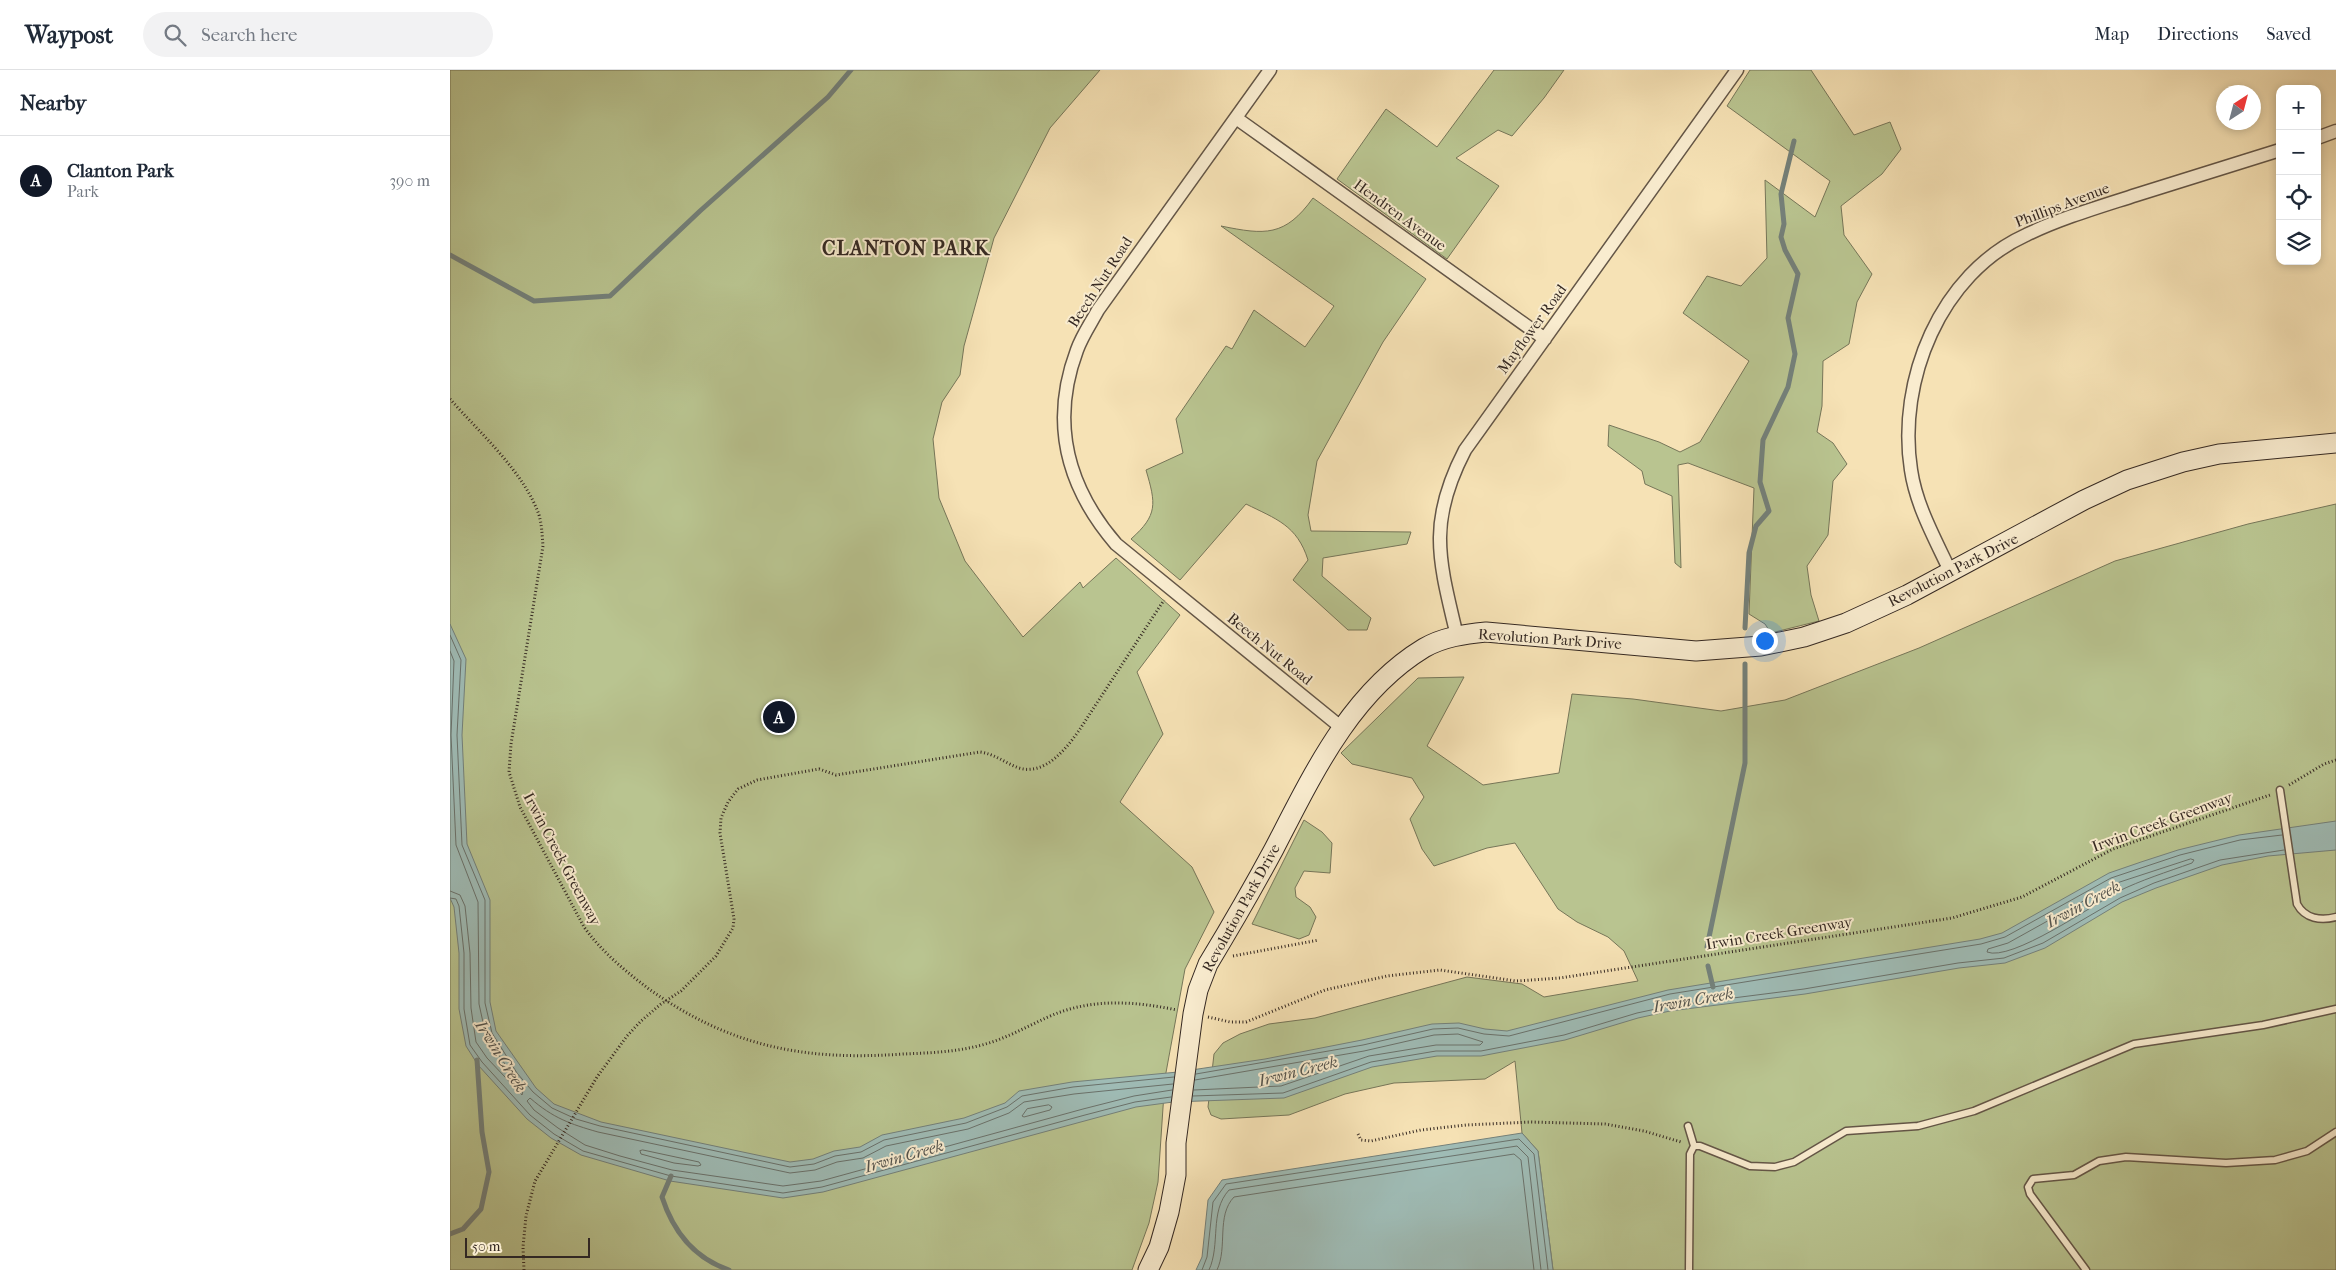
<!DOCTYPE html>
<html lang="en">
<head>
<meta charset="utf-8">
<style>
  :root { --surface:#fff; --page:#f2f2f3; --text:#1f2937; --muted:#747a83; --line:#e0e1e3; --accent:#111827 }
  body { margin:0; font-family:"IM FELL French Canon",serif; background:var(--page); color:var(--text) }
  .controls { position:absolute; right:15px; top:15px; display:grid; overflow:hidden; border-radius:10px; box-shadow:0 2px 8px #0003 }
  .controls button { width:45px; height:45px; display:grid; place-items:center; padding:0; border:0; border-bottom:1px solid var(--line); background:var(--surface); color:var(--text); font:25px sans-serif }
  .compass { position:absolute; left:1766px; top:15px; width:45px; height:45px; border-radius:50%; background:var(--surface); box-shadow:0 2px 8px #0003; rotate:36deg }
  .scale { position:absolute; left:15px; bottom:12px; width:125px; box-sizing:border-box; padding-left:5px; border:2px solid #342822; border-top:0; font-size:14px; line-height:18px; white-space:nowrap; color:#342822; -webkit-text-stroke:4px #f9eccf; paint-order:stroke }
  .you { position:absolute; left:1314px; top:570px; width:18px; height:18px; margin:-12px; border:4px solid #fff; border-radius:50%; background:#1a73e8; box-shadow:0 0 0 8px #1a73e833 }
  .badge { display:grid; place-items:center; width:32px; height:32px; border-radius:50%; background:var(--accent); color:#fff; font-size:16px; font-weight:700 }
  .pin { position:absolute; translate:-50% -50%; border:2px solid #fff; box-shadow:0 1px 5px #0006 }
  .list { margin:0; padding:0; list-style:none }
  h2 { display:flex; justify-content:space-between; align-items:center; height:65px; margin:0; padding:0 20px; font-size:21px }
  h2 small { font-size:16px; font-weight:400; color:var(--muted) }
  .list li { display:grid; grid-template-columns:32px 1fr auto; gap:15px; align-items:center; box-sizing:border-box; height:90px; padding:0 20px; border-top:1px solid var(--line) }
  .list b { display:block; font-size:19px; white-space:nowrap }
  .list p { margin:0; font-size:16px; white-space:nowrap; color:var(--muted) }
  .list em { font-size:16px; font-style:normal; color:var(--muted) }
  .icon { flex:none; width:28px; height:28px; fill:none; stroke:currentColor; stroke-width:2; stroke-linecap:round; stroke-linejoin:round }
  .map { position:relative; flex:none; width:1886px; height:1200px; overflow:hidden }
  header { display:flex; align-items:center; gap:30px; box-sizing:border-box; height:70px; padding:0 25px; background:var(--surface); border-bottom:1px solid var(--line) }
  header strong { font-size:24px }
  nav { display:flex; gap:28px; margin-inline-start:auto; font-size:18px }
  .search { width:350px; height:45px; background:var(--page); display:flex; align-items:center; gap:12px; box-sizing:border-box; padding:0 18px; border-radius:28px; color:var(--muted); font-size:19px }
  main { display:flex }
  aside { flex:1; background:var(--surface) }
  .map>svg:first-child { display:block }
  .green { fill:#b9c490; stroke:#767659 }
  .water { fill:#9fbcb6; stroke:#74817b }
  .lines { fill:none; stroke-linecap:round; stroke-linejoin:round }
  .shore { stroke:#6a726c; stroke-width:1 }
  .stream { stroke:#74817b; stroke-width:5 }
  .lane-casing { stroke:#645647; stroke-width:9 }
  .street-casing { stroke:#645647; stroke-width:15 }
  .secondary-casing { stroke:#342822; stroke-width:21 }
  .path { stroke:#342822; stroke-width:3; stroke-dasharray:1 2.5; stroke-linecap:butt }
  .lane { stroke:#f9eccf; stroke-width:6 }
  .street { stroke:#f9eccf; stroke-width:12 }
  .secondary { stroke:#f9eccf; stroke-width:19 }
  .labels { text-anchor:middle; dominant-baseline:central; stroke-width:4; stroke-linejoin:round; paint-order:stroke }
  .street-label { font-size:15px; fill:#342822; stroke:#f9eccf }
  .water-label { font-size:16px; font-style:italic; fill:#54544e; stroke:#f9eccf }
  .district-label { font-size:20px; font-weight:bold; letter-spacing:1px; fill:#342822; stroke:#f9eccf }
</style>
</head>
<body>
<header>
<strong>Waypost</strong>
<div class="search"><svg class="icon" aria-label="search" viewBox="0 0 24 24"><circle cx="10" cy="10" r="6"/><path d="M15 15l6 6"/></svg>Search here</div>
<nav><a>Map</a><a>Directions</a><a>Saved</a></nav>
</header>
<main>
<aside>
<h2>Nearby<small></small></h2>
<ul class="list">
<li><span class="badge">A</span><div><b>Clanton Park</b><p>Park</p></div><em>390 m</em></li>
</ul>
</aside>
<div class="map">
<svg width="1886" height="1200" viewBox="0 0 1886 1200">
  <rect width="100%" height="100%" fill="#f6e2b5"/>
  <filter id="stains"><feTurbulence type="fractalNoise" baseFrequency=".004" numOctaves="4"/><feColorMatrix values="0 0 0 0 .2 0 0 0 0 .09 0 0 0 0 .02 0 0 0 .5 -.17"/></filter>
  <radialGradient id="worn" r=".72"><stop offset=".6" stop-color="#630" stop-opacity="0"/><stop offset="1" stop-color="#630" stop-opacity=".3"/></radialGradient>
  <path class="green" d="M 0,0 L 650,0 L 600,58 L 544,168 L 514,276 L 510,305 L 492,332 L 483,369 L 489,428 L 515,491 L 573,567 L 630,512 L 633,518 L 666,488 L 730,545 L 687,602 L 713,664 L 670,732 L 742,797 L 764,842 L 735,899 L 715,1008 L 708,1112 L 699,1153 L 682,1200 L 0,1200 Z
    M 1044,0 L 1114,0 L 1094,28 L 1062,66 L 1048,60 L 1006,88 L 1049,116 L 997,189 L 887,109 L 936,39 L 987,77 Z
    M 1300,0 L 1361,0 L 1404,65 L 1440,52 L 1451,79 L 1432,104 L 1391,136 L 1394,165 L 1422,204 L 1407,232 L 1399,274 L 1373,291 L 1372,336 L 1367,362 L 1383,373 L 1397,394 L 1383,411 L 1378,465 L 1357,496 L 1361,525 L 1369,551 L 1321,563 L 1315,554 L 1299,544 L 1304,418 L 1238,393 L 1228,395 L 1231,498 L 1225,493 L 1222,426 L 1195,414 L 1192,401 L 1158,376 L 1159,355 L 1209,372 L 1230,382 L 1250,372 L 1299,291 L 1233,243 L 1257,206 L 1291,216 L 1317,188 L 1315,110 L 1365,147 L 1380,111 L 1277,36 Z
    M 863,128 L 976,209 L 933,272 L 867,391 L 858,445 L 861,461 L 961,462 L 957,474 L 873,488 L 872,506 L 921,548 L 917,560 L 898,560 L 843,510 L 858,490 C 847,455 826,449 796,434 L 730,510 L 681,469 C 708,445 706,434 696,400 L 733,383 L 726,349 L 776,276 L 782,279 L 804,240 L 855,277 L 884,236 L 771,156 C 815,165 835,167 863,128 Z
    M 1886,434 L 1886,1200 L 1103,1200 L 1088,1081 L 1072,1063 L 1065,991 L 1035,1009 L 944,1013 L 895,1024 L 839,1045 L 771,1049 L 761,1045 L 758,1037 L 764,984 L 773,973 L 790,964 L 819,954 L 865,948 L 1017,907 L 1072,914 L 1094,927 L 1188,911 L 1174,881 L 1158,867 L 1127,852 L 1108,839 L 1065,773 L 1037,778 L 984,796 L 972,779 L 960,749 L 974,727 L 962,708 L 902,694 L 891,683 L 968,608 L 1014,607 L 977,676 L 1033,715 L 1109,703 L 1122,624 L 1183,629 L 1271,641 L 1335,630 L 1469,578 L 1665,491 L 1798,454 Z
    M 854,750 L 872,762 L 882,773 L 880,803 L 854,801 L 845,818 L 846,827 L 860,837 L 866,847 L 859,865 L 849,869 L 802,854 Z"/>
  <path class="water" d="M 0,554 L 16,589 L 12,665 L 17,774 L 40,830 L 40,932 L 46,961 L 86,1018 L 104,1034 L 151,1052 L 340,1092 L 363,1089 L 384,1081 L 410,1077 L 432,1065 L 514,1048 L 555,1033 L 569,1021 L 622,1012 L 728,1002 L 815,989 L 912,970 L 982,954 L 1009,953 L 1035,959 L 1057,961 L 1218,920 L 1530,869 L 1552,863 L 1659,803 L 1691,792 L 1728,780 L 1789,765 L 1886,751 L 1886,780 L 1818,786 L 1772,795 L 1706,818 L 1672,832 L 1595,878 L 1555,893 L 1509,898 L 1355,924 L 1220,941 L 1188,948 L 1115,970 L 1031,986 L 987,986 L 922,997 L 834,1028 L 723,1032 L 686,1037 L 373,1122 L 333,1128 L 220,1111 L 131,1085 L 101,1068 L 77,1049 L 28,995 L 16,976 L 9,939 L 9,883 L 4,837 L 0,828 Z
    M 1072,1063 L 1088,1081 L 1103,1200 L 746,1200 L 752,1187 L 758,1130 L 772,1110 Z"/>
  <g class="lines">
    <path class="shore" d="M 0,565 L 11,590 L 7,665 L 12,775 L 35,830 L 35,933 L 42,963 L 67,1003 L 83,1022 L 102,1038 L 126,1049 L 150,1056 L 340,1097 L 364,1094 L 385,1086 L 411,1082 L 434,1070 L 516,1053 L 557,1037 L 572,1026 L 623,1017 L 724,1007
      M 0,581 L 4,591 L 1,665 L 6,775 L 28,832 L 29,934 L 36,966 L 73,1021 L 72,1025 L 37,988 L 26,972 L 21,938 L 20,883 L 15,836 L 10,825 L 0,821
      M 1741,789 L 1744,790 L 1742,793 C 1717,802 1691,810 1667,822 C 1643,835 1561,892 1537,882 L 1538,879 L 1558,873 L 1664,814 Z
      M 0,828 L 6,829 L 9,836 L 14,883 L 14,939 L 20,975 L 32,992 L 80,1045 L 104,1064 L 133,1081 L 221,1106 L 333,1123 L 372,1117 L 635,1045 L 685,1032 L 721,1027
      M 746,1004 L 913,975 L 983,959 L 1008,958 L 1034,964 L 1059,966 L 1220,924 L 1531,874 L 1555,867 L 1661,808 L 1730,785 L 1790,770 L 1832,765
      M 722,1020 L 684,1026 L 633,1039 L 371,1111 L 333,1116 L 222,1100 L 170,1086 L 135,1075 L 108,1058 L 84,1040 L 77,1031 L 80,1028 C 103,1048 120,1054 148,1062 L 340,1103 L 365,1100 L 387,1092 L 413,1088 L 436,1076 L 518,1059 L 559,1043 L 574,1032 L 624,1024 L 723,1014
      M 744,1020 L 831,1016 L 919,986 L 986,975 L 1030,975 L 1033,972 L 1008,964 L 984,965 L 914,981 L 745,1010
      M 743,1026 L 833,1023 L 921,992 L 986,981 L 1031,981 L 1114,965 L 1187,943 L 1220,936 L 1354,919 L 1508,893 L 1554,888 L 1593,873 L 1670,828 L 1704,813 L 1770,790 L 1834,780
      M 599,1035 L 602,1037 L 600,1040 L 574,1047 L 572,1046 L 577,1039 Z
      M 193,1080 L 249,1092 L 251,1095 L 248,1096 L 224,1093 L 191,1084 L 190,1081 Z
      M 752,1200 L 757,1187 L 763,1132 L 776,1114 L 1069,1069 L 1084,1084 L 1098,1200
      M 759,1200 C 771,1174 759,1142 779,1120 L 1067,1076 L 1078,1087 L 1091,1200
      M 767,1200 C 778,1177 766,1146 784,1127 L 1064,1084 L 1071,1090 L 1084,1200"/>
    <path class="stream" d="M 0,185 L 84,231 L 160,226 L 250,141 L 378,27 L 401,0
      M 1295,558 L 1299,483 L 1306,456 L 1319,441 L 1310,412 L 1313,370 L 1338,317 L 1345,284 L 1338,248 L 1348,204 L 1335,180 L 1331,167 L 1334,154 L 1331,124 L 1344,71
      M 1257,877 L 1295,693 L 1295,594
      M 1258,896 L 1263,917
      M 221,1106 L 212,1127 C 223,1161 244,1188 279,1200
      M 0,1164 L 13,1159 L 31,1139 L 39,1102 L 32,1062 L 27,990"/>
    <g class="lane-casing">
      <path id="lane" d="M 1830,720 L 1847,834 C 1855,849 1871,851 1886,847
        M 1238,1056 L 1244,1076
        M 1239,1200 L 1240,1084 L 1244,1076 L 1250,1076 L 1300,1096 L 1325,1097 L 1344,1092 L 1396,1061 L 1468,1056 L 1524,1041 L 1684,974 L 1813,955 L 1886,939
        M 1636,1200 L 1580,1124 L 1578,1117 L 1583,1109 L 1624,1105 L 1649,1091 L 1676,1087 L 1776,1093 L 1825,1090 L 1857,1081 L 1886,1062"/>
    </g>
    <g class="street-casing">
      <path id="street" d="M 820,0 L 648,240 C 641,253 632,266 627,280 C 600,352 617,417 666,474 L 892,658
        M 786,48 L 1095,269
        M 1867,68 L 1886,61
        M 1500,501 C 1485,469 1466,435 1461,400 C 1447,311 1490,204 1576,165 C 1611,148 1649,137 1686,125 C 1734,110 1782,95 1830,80
        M 1007,566 C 989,490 977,453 1015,380 L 1287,0"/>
    </g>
    <g class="secondary-casing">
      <path id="secondary" d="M 698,1200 L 709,1177 L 719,1142 L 726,1105 L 726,1073 L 743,944 L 748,920 L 758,894 C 781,856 803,818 824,779 C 862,706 900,623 974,578 C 993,567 1015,564 1036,562 L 1246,581 L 1311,576 L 1354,567 L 1396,553 L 1457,525 L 1634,430 L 1677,410 L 1733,392 L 1769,384 L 1886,373"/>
    </g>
    <path class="path" d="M 0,329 C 30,363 74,402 89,445 C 92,455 92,465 93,476 L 61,674 L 59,702 L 70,737 L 134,857 C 151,881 175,901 199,919 C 281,977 354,991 453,984 C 479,983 506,982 532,975 C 555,969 576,957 598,947 C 640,928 683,931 727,940
      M 1839,715 L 1874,694 L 1886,690
      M 783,886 L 869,870
      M 758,947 L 780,952 L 796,952 L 875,920 L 937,906 L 990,900 L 1066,911 L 1110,908 L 1502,848 L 1572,827 L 1663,779 L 1820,725
      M 908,1064 L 911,1070 L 921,1071 L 971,1060 L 1016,1055 L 1081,1052 L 1155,1054 L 1194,1061 L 1231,1072
      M 74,1200 L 73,1177 L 76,1146 L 85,1111 L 147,1007 L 177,966 L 191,951 L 211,934 L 231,921 L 266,886 L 283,858 L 284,849 L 270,763 L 271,748 L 278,732 L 288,719 L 307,710 L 369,699 L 386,705 L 530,682 C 545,684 555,693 569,698 C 595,706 617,678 630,659 L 714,530"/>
    <use href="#lane" class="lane"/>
    <use href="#street" class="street"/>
    <use href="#secondary" class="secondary"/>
  </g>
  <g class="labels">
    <g class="street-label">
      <text transform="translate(1612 135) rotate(-21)">Phillips Avenue</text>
      <text transform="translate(950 145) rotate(36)">Hendren Avenue</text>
      <text transform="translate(650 212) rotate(-57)">Beech Nut Road</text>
      <text transform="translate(1082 259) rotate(-54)">Mayflower Road</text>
      <text transform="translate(1503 500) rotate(-27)">Revolution Park Drive</text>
      <text transform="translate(1100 569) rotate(4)">Revolution Park Drive</text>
      <text transform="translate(820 579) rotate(39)">Beech Nut Road</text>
      <text transform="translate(1712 752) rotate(-20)">Irwin Creek Greenway</text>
      <text transform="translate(112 789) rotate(62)">Irwin Creek Greenway</text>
      <text transform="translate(791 838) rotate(-61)">Revolution Park Drive</text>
      <text transform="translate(1329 863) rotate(-9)">Irwin Creek Greenway</text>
    </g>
    <g class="water-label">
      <text transform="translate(1633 834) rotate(-28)">Irwin Creek</text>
      <text transform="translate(1243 930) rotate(-10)">Irwin Creek</text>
      <text transform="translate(51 986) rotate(58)">Irwin Creek</text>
      <text transform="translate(848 1001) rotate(-14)">Irwin Creek</text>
      <text transform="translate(454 1086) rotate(-16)">Irwin Creek</text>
    </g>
    <g class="district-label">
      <text x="456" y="178">CLANTON PARK</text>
    </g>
  </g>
  <rect width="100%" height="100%" filter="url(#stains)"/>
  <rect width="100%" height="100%" fill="url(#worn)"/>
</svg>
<div class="controls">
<button>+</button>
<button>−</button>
<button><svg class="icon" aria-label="locate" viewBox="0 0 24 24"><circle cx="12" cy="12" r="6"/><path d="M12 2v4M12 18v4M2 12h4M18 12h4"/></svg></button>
<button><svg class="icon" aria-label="layers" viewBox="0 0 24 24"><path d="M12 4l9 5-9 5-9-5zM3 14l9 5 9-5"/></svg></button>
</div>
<svg class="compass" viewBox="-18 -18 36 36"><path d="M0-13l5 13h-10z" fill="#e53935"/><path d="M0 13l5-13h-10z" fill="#747a83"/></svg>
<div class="scale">50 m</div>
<div class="you"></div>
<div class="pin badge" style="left:329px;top:647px">A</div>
</div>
</main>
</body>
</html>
